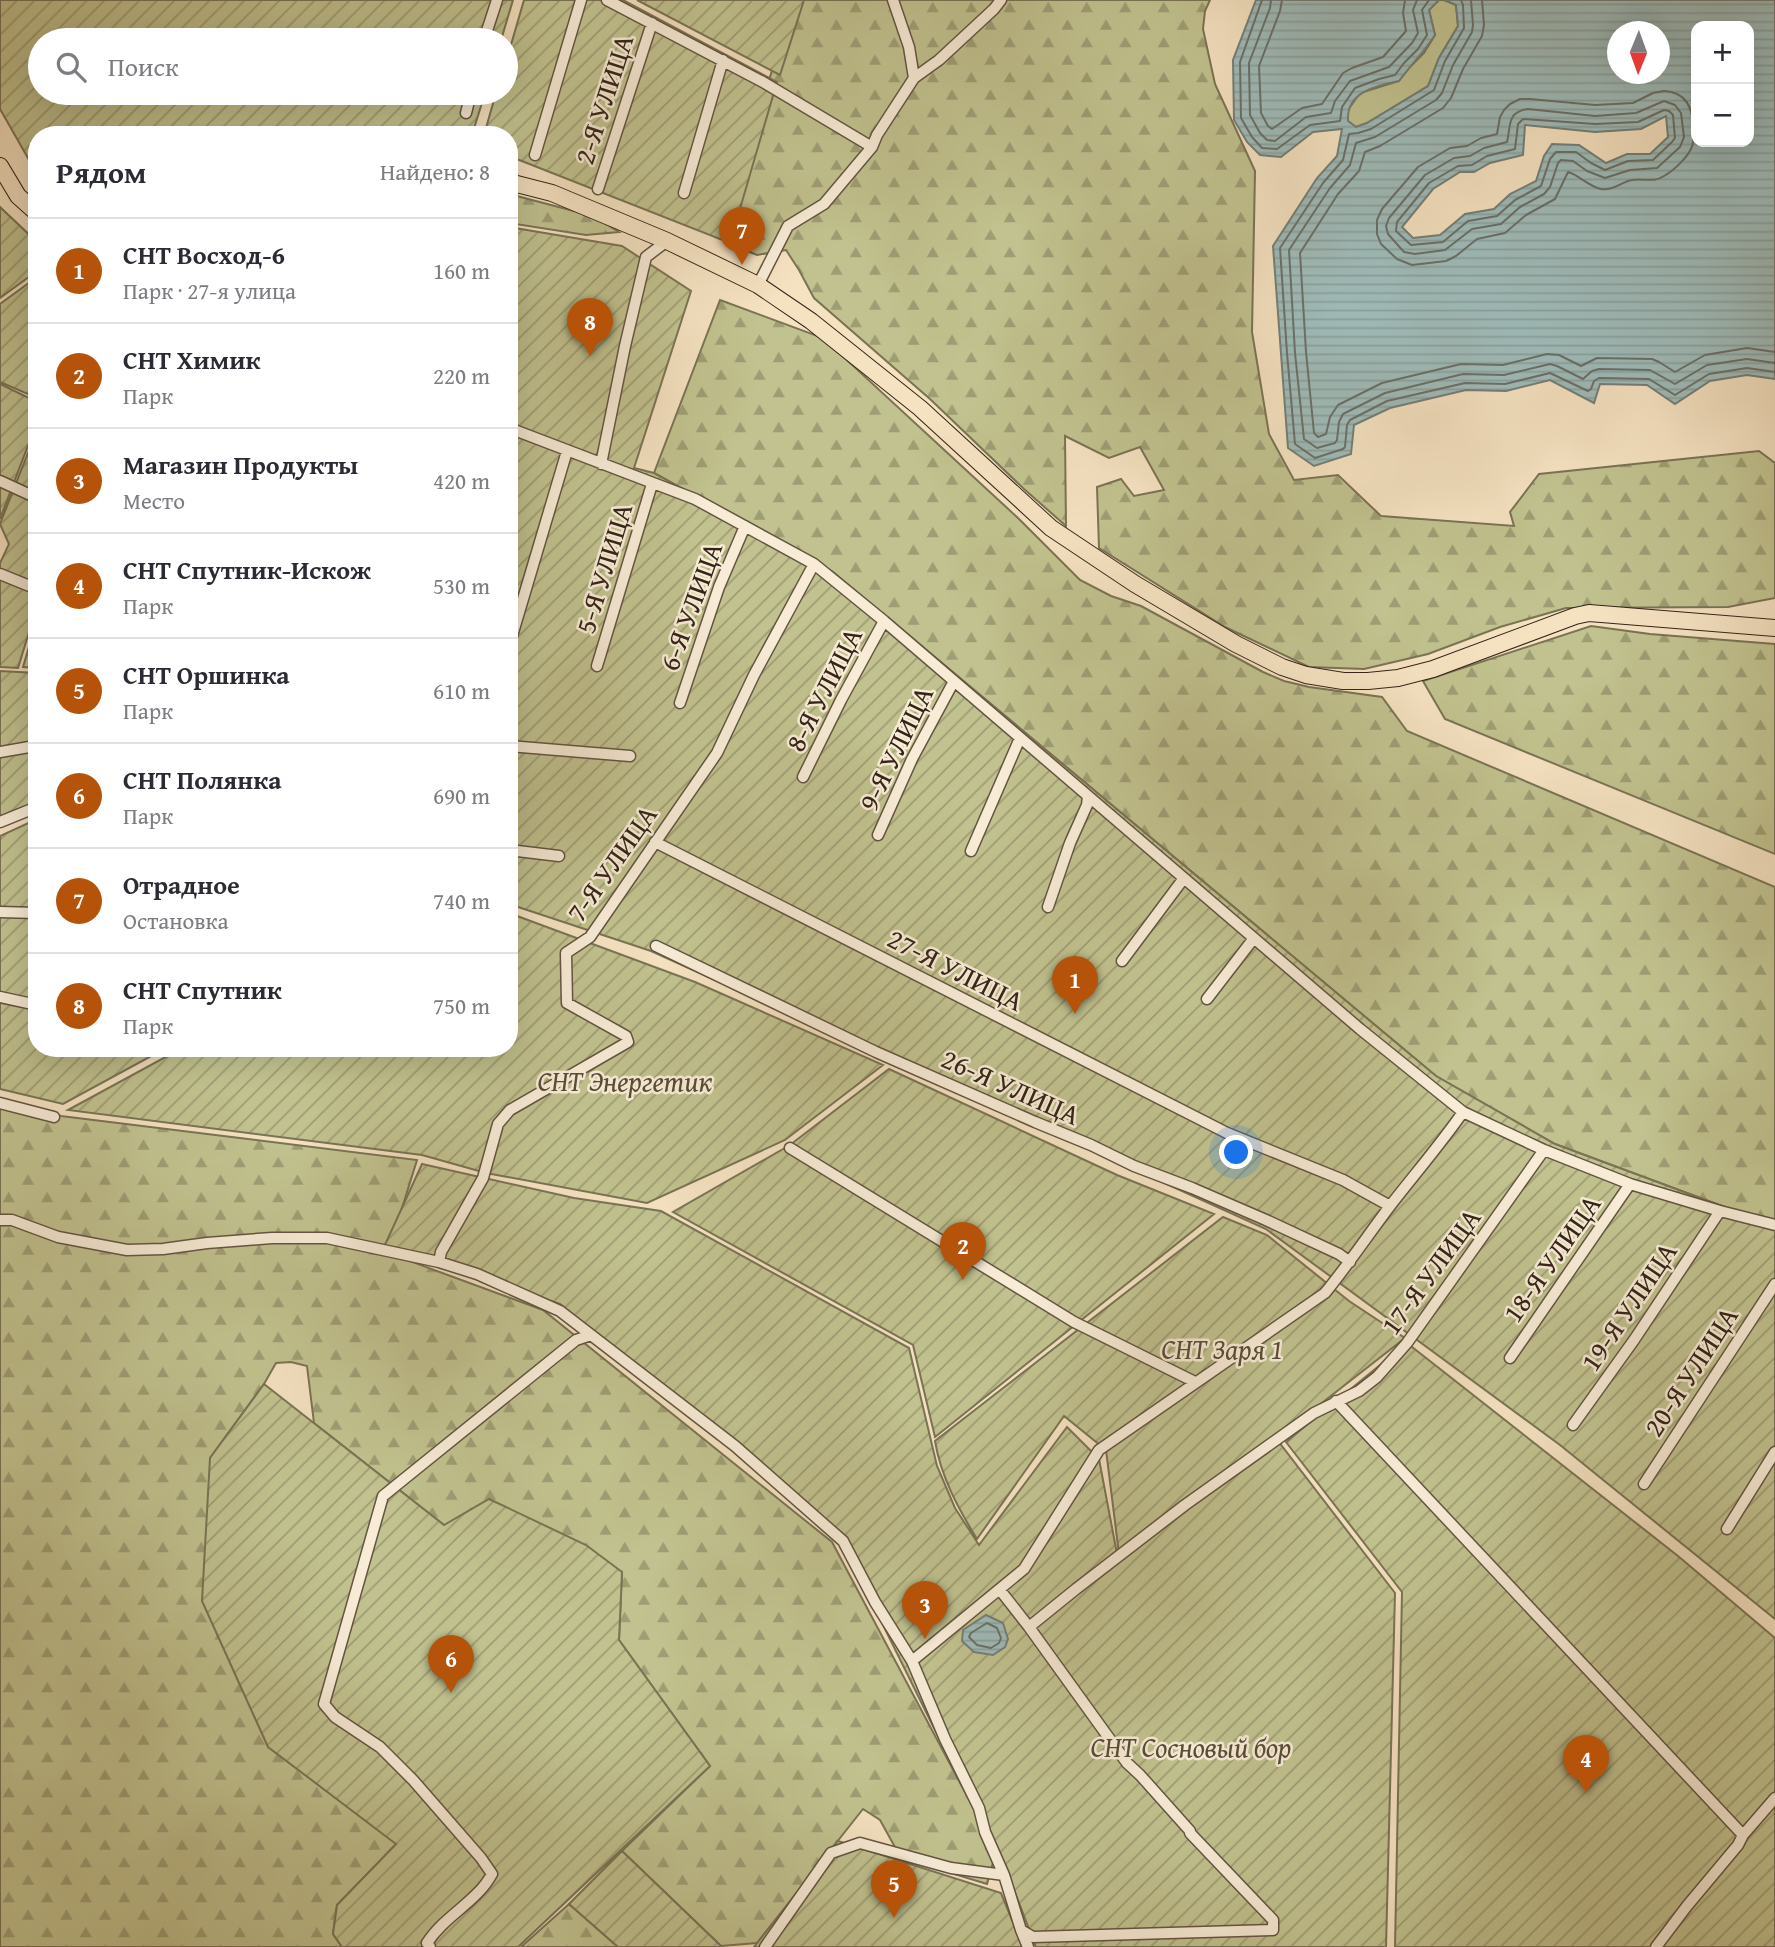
<!DOCTYPE html>
<html lang="ru">
<head>
<meta charset="utf-8">
<style>
  :root { --surface:#fff; --page:#f7f7f7; --text:#2b2b33; --muted:#7c7c81; --line:#e1e1e2; --accent:#b45309 }
  body { margin:0; font-family:"Gentium Book Plus",serif; background:var(--page); color:var(--text) }
  .controls { position:absolute; right:21px; top:21px; display:grid; overflow:hidden; border-radius:14px; box-shadow:0 7px 28px #0002 }
  .controls button { width:63px; height:63px; display:grid; place-items:center; padding:0; border:0; border-bottom:2px solid var(--line); background:var(--surface); color:var(--text); font:35px sans-serif }
  .compass { position:absolute; left:1607px; top:21px; width:63px; height:63px; border-radius:50%; background:var(--surface); box-shadow:0 7px 28px #0002; rotate:181deg }
  .you { position:absolute; left:1237px; top:1153px; width:24px; height:24px; margin:-18px; border:5px solid #fff; border-radius:50%; background:#1a73e8; box-shadow:0 0 0 10px #1a73e833 }
  .badge { display:grid; place-items:center; width:46px; height:46px; border-radius:50%; background:var(--accent); color:#fff; font-size:23px; font-weight:700 }
  .pin { position:absolute; translate:-50% -58px; filter:drop-shadow(0 2px 4px #0008) }
  .pin::after { content:''; position:absolute; top:37px; width:24px; height:21px; background:inherit; clip-path:polygon(0 0,100% 0,50% 100%) }
  .list { margin:0; padding:0; list-style:none }
  h2 { display:flex; justify-content:space-between; align-items:center; height:91px; margin:0; padding:0 28px; font-size:30px }
  h2 small { font-size:23px; font-weight:400; color:var(--muted) }
  .list li { display:grid; grid-template-columns:46px 1fr auto; gap:21px; align-items:center; box-sizing:border-box; height:105px; padding:0 28px; border-top:2px solid var(--line) }
  .list b { display:block; font-size:26px; white-space:nowrap }
  .list p { margin:0; font-size:23px; white-space:nowrap; color:var(--muted) }
  .list em { font-size:23px; font-style:normal; color:var(--muted) }
  .icon { flex:none; width:38px; height:38px; fill:none; stroke:currentColor; stroke-width:2; stroke-linecap:round; stroke-linejoin:round }
  .map { position:relative; flex:none; width:1775px; height:1947px; overflow:hidden }
  .search { position:absolute; background:var(--surface); box-shadow:0 7px 28px #0002; left:28px; top:28px; width:490px; height:77px; display:flex; align-items:center; gap:18px; box-sizing:border-box; padding:0 24px; border-radius:38px; color:var(--muted); font-size:26px }
  .panel { position:absolute; background:var(--surface); box-shadow:0 7px 28px #0002; left:28px; top:126px; width:490px; height:931px; border-radius:28px }
  .map>svg:first-child { display:block }
  .grass { fill:#c1c28f; stroke:#7a7354; stroke-width:2 }
  .forest { fill:url(#forest-firs); stroke:#7a7354; stroke-width:2 }
  .garden { fill:url(#garden-furrows); stroke:#7a7354; stroke-width:2 }
  .water { fill:url(#water-rules); stroke:#747f79; stroke-width:2; fill-rule:evenodd }
  .lines { fill:none; stroke-linecap:round; stroke-linejoin:round }
  .shore { stroke:#6a7069; stroke-width:2 }
  .minor-casing { stroke:#645442; stroke-width:13 }
  .primary-casing { stroke:#342418; stroke-width:18 }
  .minor { stroke:#f8ecd7; stroke-width:10 }
  .primary { stroke:#f5e2c1; stroke-width:16 }
  .labels { text-anchor:middle; dominant-baseline:central; stroke-width:5; stroke-linejoin:round; paint-order:stroke }
  .street-label { font-size:28px; fill:#342418; stroke:#f8ecd7 }
  .park-label { font-size:28px; font-style:italic; fill:#574c36; stroke:#f8ecd7 }
</style>
</head>
<body>
<div class="map">
<svg width="1775" height="1947" viewBox="0 0 1775 1947">
  <defs>
    <pattern id="forest-firs" width="22" height="20" patternUnits="userSpaceOnUse" patternTransform="scale(1.75)"><rect width="22" height="20" fill="#c1c28f"/><path d="M5 1l3.5 6h-7zM16 11l3.5 6h-7z" fill="#9e9d74"/></pattern>
    <pattern id="garden-furrows" width="10" height="10" patternUnits="userSpaceOnUse" patternTransform="scale(1.75)"><rect width="10" height="10" fill="#c1c28f"/><path d="M-1 1l2-2M0 10L10 0M9 11l2-2" fill="none" stroke="#9e9d74"/></pattern>
    <pattern id="water-rules" width="6" height="5" patternUnits="userSpaceOnUse" patternTransform="scale(1.75)"><rect width="6" height="5" fill="#9fbcba"/><path d="M0 2.5h6" fill="none" stroke="#8aa19f"/></pattern>
  </defs>
  <rect width="100%" height="100%" fill="#f5e2c1"/>
  <filter id="stains"><feTurbulence type="fractalNoise" baseFrequency=".00286" numOctaves="4"/><feColorMatrix values="0 0 0 0 .2 0 0 0 0 .09 0 0 0 0 .02 0 0 0 .5 -.17"/></filter>
  <radialGradient id="worn" r=".72"><stop offset=".6" stop-color="#630" stop-opacity="0"/><stop offset="1" stop-color="#630" stop-opacity=".3"/></radialGradient>
  <path class="grass" d="M 1439,0 L 1444,0 L 1456,5 L 1458,26 L 1439,58 L 1428,86 L 1367,123 L 1356,127 L 1348,121 L 1348,110 L 1360,93 L 1399,81 L 1409,68 L 1424,53 L 1435,35 L 1429,10 Z"/>
  <path class="forest" d="M 796,0 L 1210,0 L 1205,11 L 1203,29 L 1215,84 L 1255,171 L 1252,332 L 1269,434 L 1294,480 L 1338,475 L 1381,516 L 1514,526 L 1510,512 L 1539,474 L 1759,451 L 1775,463 L 1775,598 L 1728,607 L 1566,608 L 1500,627 L 1428,654 L 1364,669 L 1309,667 L 1225,627 L 1099,548 L 1097,487 L 1121,479 L 1134,496 L 1164,490 L 1140,447 L 1109,458 L 1065,436 L 1066,526 L 1024,489 L 930,399 L 814,298 L 799,270 L 786,250 L 757,255 L 735,246 L 731,192 Z
    M 509,194 L 593,216 L 619,232 L 586,235 L 509,223 Z
    M 720,300 L 823,338 L 1018,518 L 1080,580 L 1111,596 L 1141,606 L 1263,672 L 1284,681 L 1309,687 L 1382,697 L 1407,731 L 1775,887 L 1775,1220 L 1730,1209 L 1555,1144 L 1436,1076 L 833,572 L 654,473 Z
    M 1591,626 L 1650,634 L 1775,644 L 1775,854 L 1445,719 L 1423,681 Z
    M 0,1100 L 61,1116 L 417,1160 L 388,1253 L 543,1310 L 832,1542 L 975,1811 L 994,1859 L 987,1884 L 901,1858 L 880,1820 L 863,1809 L 757,1943 L 721,1946 L 622,1851 L 710,1766 L 619,1640 L 622,1572 L 444,1525 L 314,1423 L 307,1366 L 291,1362 L 276,1363 L 264,1384 L 210,1458 L 269,1747 L 397,1844 L 337,1905 L 333,1934 L 342,1947 L 0,1947 Z
    M 569,1904 L 618,1947 L 521,1947 Z"/>
  <path class="garden" d="M 0,0 L 513,0 L 501,40 L 40,40 L 40,93 L 485,93 L 472,135 L 37,135 L 37,174 L 0,109 Z
    M 524,0 L 623,0 L 777,82 L 730,243 L 509,156 L 509,135 L 484,135 L 496,93 L 506,93 L 506,62 Z
    M 637,0 L 804,0 L 780,75 Z
    M 0,207 L 37,242 L 37,271 L 0,298 Z
    M 509,227 L 622,246 L 691,291 L 634,468 L 654,473 L 833,572 L 1436,1076 L 1555,1144 L 1730,1209 L 1775,1220 L 1775,1619 L 1560,1445 L 1266,1229 L 651,951 L 509,904 Z
    M 37,277 L 37,398 L 0,382 L 0,304 Z
    M 0,384 L 37,402 L 37,422 L 0,519 Z
    M 37,430 L 37,606 L 18,668 L 0,667 L 0,563 L 9,544 L 0,524 Z
    M 37,620 L 37,668 L 23,667 Z
    M 0,671 L 37,673 L 37,807 L 0,825 Z
    M 37,819 L 37,1048 L 166,1048 L 63,1104 L 0,1089 L 0,836 Z
    M 509,913 L 695,982 L 883,1065 L 785,1140 L 647,1203 L 486,1173 L 422,1155 L 68,1110 L 182,1048 L 509,1048 Z
    M 889,1069 L 1117,1175 L 1214,1214 L 935,1437 L 913,1345 L 673,1212 L 790,1145 Z
    M 422,1164 L 574,1198 L 661,1211 L 909,1348 L 937,1466 L 955,1508 L 979,1545 L 1067,1427 L 1099,1459 L 1118,1559 L 1278,1441 L 1395,1593 L 1386,1947 L 1036,1947 L 1014,1890 L 843,1544 L 560,1304 L 384,1247 Z
    M 1223,1217 L 1267,1235 L 1349,1301 L 1405,1338 L 1318,1406 L 1119,1554 L 1106,1450 L 1064,1416 L 977,1539 C 958,1508 941,1477 935,1441 Z
    M 1407,1343 L 1678,1556 L 1775,1638 L 1775,1947 L 1395,1947 L 1402,1592 L 1286,1442 Z
    M 264,1384 L 444,1525 L 489,1499 L 586,1545 L 622,1572 L 619,1640 L 710,1766 L 518,1947 L 342,1947 L 333,1934 L 337,1905 L 396,1844 L 268,1747 L 202,1601 L 210,1458 Z
    M 838,1841 L 1001,1893 L 1023,1947 L 754,1947 Z
    M 622,1851 L 721,1946 L 722,1947 L 618,1947 L 569,1904 Z"/>
  <path class="water" d="M 1256,0 L 1439,0 L 1429,10 L 1435,35 C 1424,52 1411,65 1399,81 C 1375,86 1346,92 1348,121 L 1356,127 L 1367,123 L 1428,86 L 1439,58 L 1458,26 L 1456,5 L 1445,0 L 1775,0 L 1775,379 L 1747,375 L 1710,381 L 1675,404 L 1647,385 L 1600,384 L 1594,403 L 1550,380 L 1506,391 L 1466,390 L 1390,408 L 1354,425 L 1351,454 L 1314,466 L 1288,448 L 1273,246 L 1317,178 L 1337,156 L 1342,129 L 1313,132 L 1281,157 L 1260,155 L 1247,142 L 1234,120 L 1233,60 ZM 1696,26 L 1749,26 L 1749,142 L 1696,142 ZM 1618,32 L 1660,32 L 1660,74 L 1618,74 ZM 1666,116 L 1668,137 L 1650,154 L 1627,154 L 1606,163 L 1579,145 L 1552,144 L 1544,156 L 1536,181 L 1510,194 L 1494,209 L 1465,214 L 1440,235 L 1413,238 L 1402,227 L 1433,189 L 1460,172 L 1474,172 L 1490,163 L 1523,155 L 1525,125 L 1595,132 L 1641,129 Z
    M 986,1615 L 1003,1623 L 1008,1639 L 1005,1647 L 993,1655 L 974,1652 L 962,1641 L 963,1630 Z"/>
  <g class="lines">
    <path class="shore" d="M 1262,0 L 1240,62 L 1241,118 L 1252,137 L 1262,148 L 1277,149 L 1310,125 L 1340,121 L 1342,107 L 1355,88 L 1379,79 L 1395,75 L 1404,63 L 1418,49 L 1427,35 L 1422,10 L 1429,0
      M 1271,0 L 1270,8 L 1249,63 L 1250,115 L 1260,133 L 1267,140 L 1275,141 L 1306,117 L 1331,113 L 1335,101 L 1350,81 L 1389,67 L 1412,43 L 1418,33 L 1413,10 L 1417,0
      M 1282,0 L 1280,11 L 1259,66 L 1261,113 L 1268,126 L 1272,129 L 1302,108 L 1322,104 L 1343,73 L 1352,68 L 1383,57 L 1406,31 L 1403,13 L 1405,0
      M 1461,0 L 1463,5 L 1464,28 L 1445,61 L 1434,90 L 1371,129 L 1358,133 L 1349,134 L 1343,160 L 1323,183 L 1280,248 L 1287,353 L 1295,444 L 1315,458 L 1343,449 L 1345,447 L 1347,425 L 1350,420 L 1387,401 L 1465,383 L 1505,384 L 1550,373 L 1588,391 L 1591,389 L 1594,381 L 1599,378 L 1649,379 L 1675,395 L 1709,374 L 1747,368 L 1775,372
      M 1471,0 L 1473,25 L 1472,32 L 1453,65 L 1442,93 L 1436,100 L 1375,137 L 1356,143 L 1350,165 L 1330,188 L 1289,250 L 1295,353 L 1304,439 L 1317,448 L 1335,443 L 1337,440 L 1339,422 L 1343,414 L 1385,393 L 1463,374 L 1504,375 L 1550,364 L 1557,366 L 1583,379 L 1592,371 L 1599,369 L 1650,370 L 1675,384 L 1707,365 L 1747,359 L 1775,363
      M 1482,0 L 1484,25 L 1482,36 L 1463,69 L 1451,98 L 1443,108 L 1380,146 L 1365,152 L 1359,171 L 1338,194 L 1300,253 L 1306,352 L 1314,433 L 1318,437 L 1326,434 L 1330,417 L 1338,405 L 1382,383 L 1461,364 L 1503,365 L 1547,354 L 1559,355 L 1581,366 L 1597,358 L 1652,359 L 1659,362 L 1675,372 L 1705,355 L 1747,348 L 1775,352
      M 1664,91 C 1687,92 1692,108 1694,128 C 1694,136 1694,143 1691,149 C 1686,159 1673,171 1664,176 C 1654,183 1643,178 1632,180 C 1621,182 1613,191 1601,189 C 1588,186 1579,175 1568,172 L 1555,199 L 1526,215 L 1505,233 L 1477,239 L 1456,256 L 1446,261 L 1412,265 L 1397,259 L 1381,244 L 1377,234 L 1377,220 L 1382,209 L 1418,167 L 1450,148 L 1467,146 L 1481,138 L 1497,134 L 1500,117 L 1504,110 L 1510,104 L 1520,99 L 1530,99 L 1595,105 L 1633,103 L 1653,93 Z
      M 1664,101 L 1675,105 L 1681,113 L 1684,137 L 1680,147 L 1657,168 L 1630,170 L 1605,178 L 1587,171 L 1573,161 L 1561,160 L 1558,163 L 1550,187 L 1544,194 L 1520,207 L 1501,224 L 1472,229 L 1445,250 L 1415,254 L 1404,252 L 1388,234 L 1386,226 L 1389,218 L 1425,175 L 1454,158 L 1470,156 L 1484,148 L 1507,142 C 1511,127 1506,112 1528,109 L 1595,116 L 1636,113 Z
      M 1664,110 L 1669,111 L 1673,115 L 1675,138 L 1672,142 L 1653,160 L 1628,161 L 1605,170 L 1591,163 L 1576,152 L 1556,152 L 1550,159 L 1541,186 L 1515,200 L 1497,216 L 1468,221 L 1443,242 L 1411,245 L 1396,231 L 1397,222 L 1429,183 L 1458,166 L 1472,165 L 1487,156 L 1515,149 L 1518,124 L 1523,119 L 1595,124 L 1638,122 Z
      M 987,1623 L 997,1628 L 1001,1638 L 999,1643 L 991,1648 L 977,1645 L 969,1637 L 971,1633 Z"/>
    <g class="minor-casing">
      <path id="minor" d="M 607,0 L 763,82 L 872,147
        M 893,0 L 909,47 L 914,78
        M 484,40 L 497,0
        M 466,113 L 471,93
        M 535,155 L 581,0
        M 598,189 L 652,23
        M 684,193 L 723,60
        M 758,285 L 788,226 L 824,204 L 872,147 L 877,135 L 914,78 L 939,60 L 994,9 L 1001,0
        M 509,428 L 695,499 L 814,564 L 884,621 L 1360,1029 L 1463,1112 L 1544,1150 L 1630,1184 L 1720,1211 L 1775,1225
        M 601,464 L 625,346 L 646,257 L 667,241
        M 0,481 L 37,498
        M 0,574 L 37,589
        M 509,646 L 567,451
        M 597,666 L 652,484
        M 680,703 L 719,587 L 745,526
        M 509,746 L 630,756
        M 0,752 L 35,746 L 37,744
        M 803,777 L 841,700 L 884,621
        M 0,822 L 37,807
        M 878,835 L 912,759 L 954,681
        M 655,842 L 1227,1133 L 1343,1180 L 1390,1206
        M 509,850 L 559,856
        M 971,851 L 1020,738
        M 1048,907 L 1070,843 L 1087,805 L 1088,796
        M 0,912 L 37,913
        M 656,946 L 876,1052 L 1035,1122 L 1091,1145 L 1134,1166 L 1192,1188 L 1266,1220 L 1339,1254 L 1350,1262
        M 1122,961 L 1184,878
        M 0,997 L 37,1005
        M 1207,999 L 1254,938
        M 0,1103 L 54,1117
        M 790,1148 L 1074,1322 L 1195,1382
        M 0,1220 L 12,1220 L 58,1237 L 127,1250 L 163,1249 L 207,1243 L 272,1238 L 327,1238 L 439,1262 L 477,1274 L 560,1311 L 735,1446 L 843,1541 L 875,1602 L 912,1661 L 945,1739 L 979,1808 L 985,1832 L 1004,1875 L 1021,1930 L 1028,1947
        M 439,1262 L 441,1252 L 483,1178 L 498,1124 L 510,1110 L 628,1042 L 626,1036 L 567,1003 L 566,953 L 590,937 L 717,753 L 754,675 L 814,564
        M 1510,1358 L 1630,1184
        M 1336,1401 L 1743,1835
        M 1573,1425 L 1634,1340 L 1720,1211
        M 1644,1484 L 1775,1284
        M 1727,1529 L 1775,1452
        M 1000,1590 L 1029,1627 L 1076,1589 L 1185,1505 L 1314,1413 L 1359,1391 L 1377,1377 L 1407,1343 L 1544,1150
        M 912,1661 L 1024,1569 L 1099,1450 L 1325,1293 C 1348,1265 1368,1235 1390,1206 C 1414,1175 1440,1145 1463,1112
        M 1021,1930 L 1033,1937 L 1273,1930 L 1273,1920 L 1190,1833 L 1190,1831 L 1140,1775 L 1127,1763 L 1029,1627
        M 430,1947 L 427,1943 C 444,1916 477,1902 492,1874 L 481,1858 L 413,1780 L 380,1747 L 335,1717 L 324,1704 L 383,1496 L 576,1340 L 591,1335
        M 765,1947 L 831,1853 L 860,1843 L 951,1868 L 1004,1875
        M 1656,1947 L 1687,1906 L 1738,1845 L 1743,1835 L 1775,1798"/>
    </g>
    <g class="primary-casing">
      <path id="primary" d="M 0,166 L 18,196 L 37,213
        M 509,182 L 552,193 L 667,241 L 758,285 L 811,321 L 920,408 L 1051,528 L 1135,584 L 1236,644 L 1282,667 L 1306,675 L 1343,681 L 1368,681 L 1398,678 L 1433,669 L 1575,616 L 1589,613 L 1775,628"/>
    </g>
    <use href="#minor" class="minor"/>
    <use href="#primary" class="primary"/>
  </g>
  <g class="labels">
    <g class="street-label">
      <text transform="translate(603 99) rotate(-72)">2-Я УЛИЦА</text>
      <text transform="translate(603 568) rotate(-73)">5-Я УЛИЦА</text>
      <text transform="translate(690 606) rotate(-70)">6-Я УЛИЦА</text>
      <text transform="translate(823 689) rotate(-63)">8-Я УЛИЦА</text>
      <text transform="translate(895 748) rotate(-64)">9-Я УЛИЦА</text>
      <text transform="translate(611 863) rotate(-55)">7-Я УЛИЦА</text>
      <text transform="translate(956 969) rotate(27)">27-Я УЛИЦА</text>
      <text transform="translate(1011 1086) rotate(24)">26-Я УЛИЦА</text>
      <text transform="translate(1551 1258) rotate(-55)">18-Я УЛИЦА</text>
      <text transform="translate(1430 1271) rotate(-54)">17-Я УЛИЦА</text>
      <text transform="translate(1628 1306) rotate(-56)">19-Я УЛИЦА</text>
      <text transform="translate(1690 1371) rotate(-57)">20-Я УЛИЦА</text>
    </g>
    <g class="park-label">
      <text x="625" y="1080">СНТ Энергетик</text>
      <text x="1222" y="1348">СНТ Заря 1</text>
      <text x="1191" y="1746">СНТ Сосновый бор</text>
    </g>
  </g>
  <rect width="100%" height="100%" filter="url(#stains)"/>
  <rect width="100%" height="100%" fill="url(#worn)"/>
</svg>
<div class="controls">
<button>+</button>
<button>−</button>
</div>
<svg class="compass" viewBox="-18 -18 36 36"><path d="M0-13l5 13h-10z" fill="#e53935"/><path d="M0 13l5-13h-10z" fill="#7c7c81"/></svg>
<div class="you"></div>
<div class="pin badge" style="left:1075px;top:1014px">1</div>
<div class="pin badge" style="left:963px;top:1280px">2</div>
<div class="pin badge" style="left:925px;top:1639px">3</div>
<div class="pin badge" style="left:1586px;top:1793px">4</div>
<div class="pin badge" style="left:894px;top:1918px">5</div>
<div class="pin badge" style="left:451px;top:1693px">6</div>
<div class="pin badge" style="left:742px;top:265px">7</div>
<div class="pin badge" style="left:590px;top:356px">8</div>
<div class="search"><svg class="icon" aria-label="search" viewBox="0 0 24 24"><circle cx="10" cy="10" r="6"/><path d="M15 15l6 6"/></svg>Поиск</div>
<section class="panel">
<h2>Рядом<small>Найдено: 8</small></h2>
<ul class="list">
<li><span class="badge">1</span><div><b>СНТ Восход-6</b><p>Парк · 27-я улица</p></div><em>160 m</em></li>
<li><span class="badge">2</span><div><b>СНТ Химик</b><p>Парк</p></div><em>220 m</em></li>
<li><span class="badge">3</span><div><b>Магазин Продукты</b><p>Место</p></div><em>420 m</em></li>
<li><span class="badge">4</span><div><b>СНТ Спутник-Искож</b><p>Парк</p></div><em>530 m</em></li>
<li><span class="badge">5</span><div><b>СНТ Оршинка</b><p>Парк</p></div><em>610 m</em></li>
<li><span class="badge">6</span><div><b>СНТ Полянка</b><p>Парк</p></div><em>690 m</em></li>
<li><span class="badge">7</span><div><b>Отрадное</b><p>Остановка</p></div><em>740 m</em></li>
<li><span class="badge">8</span><div><b>СНТ Спутник</b><p>Парк</p></div><em>750 m</em></li>
</ul>
</section>
</div>
</body>
</html>
